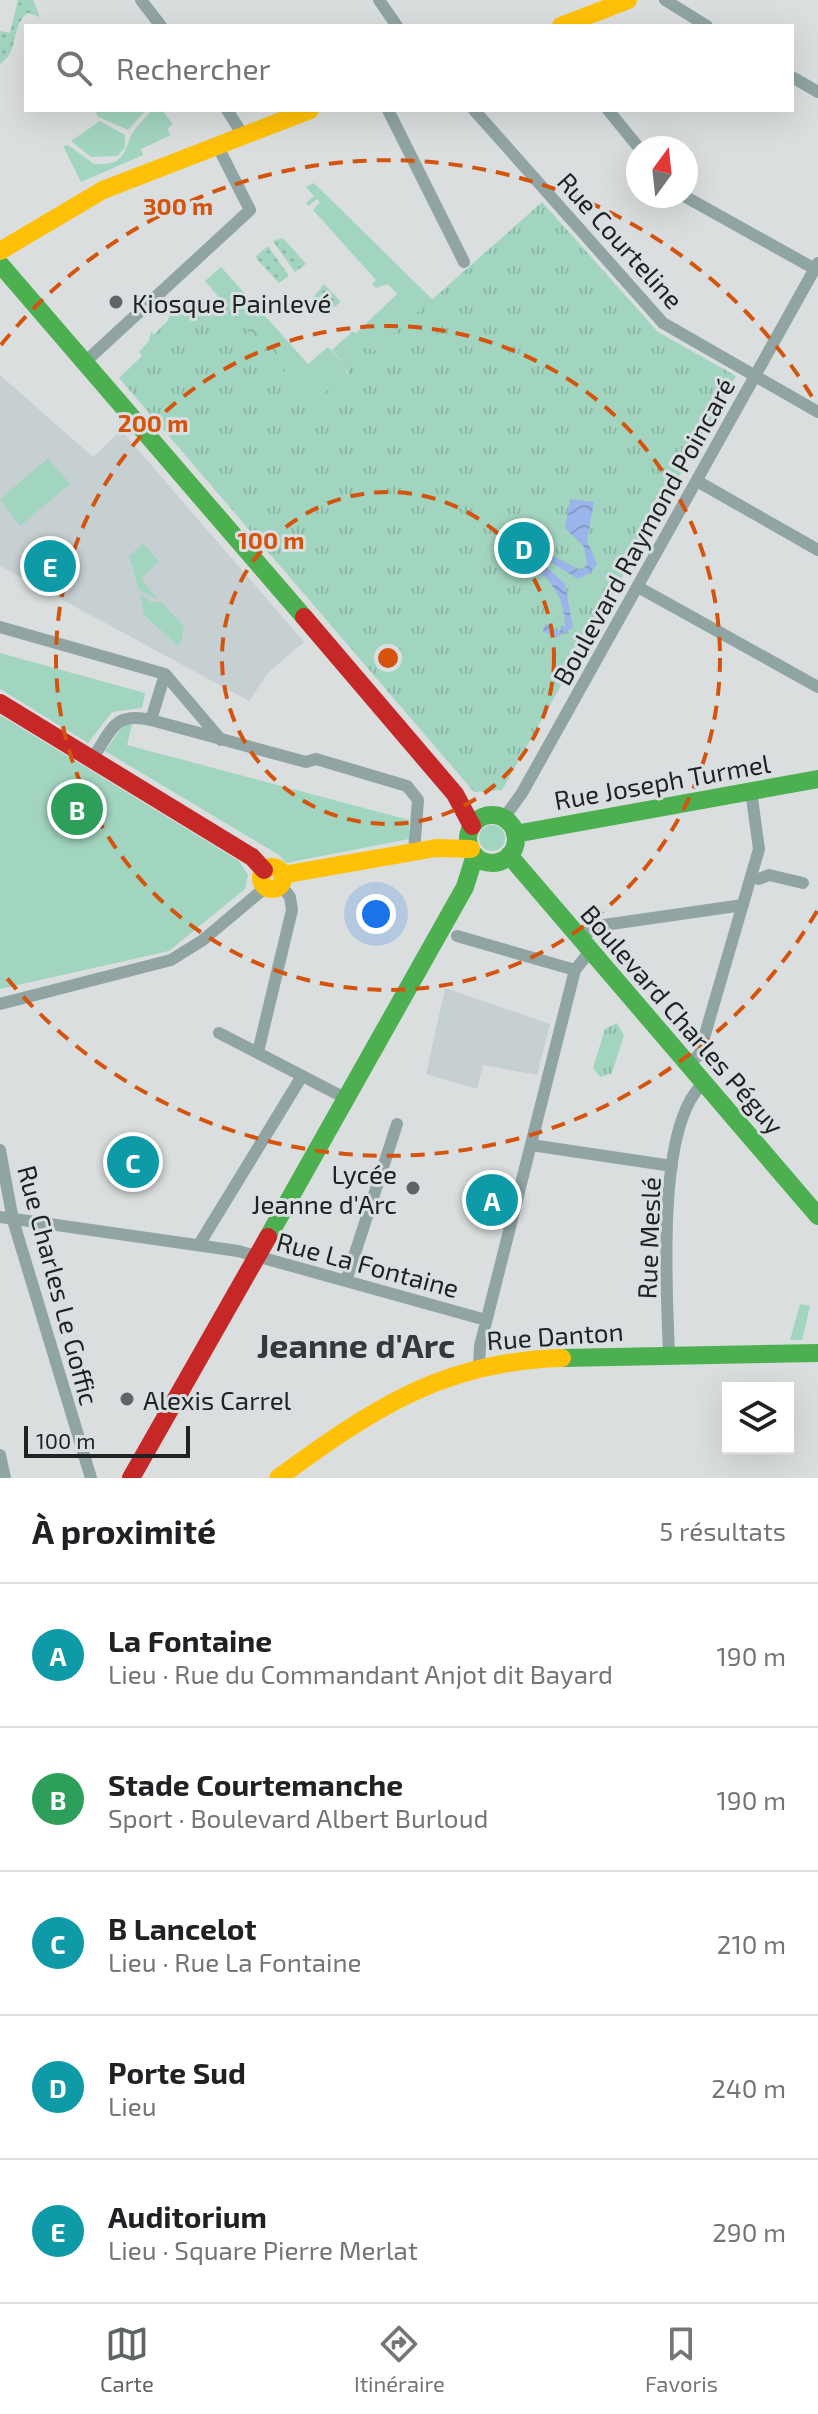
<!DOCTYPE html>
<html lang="fr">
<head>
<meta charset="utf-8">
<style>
  :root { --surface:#fff; --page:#f6f6f6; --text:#202124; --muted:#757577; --line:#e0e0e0; --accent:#616464 }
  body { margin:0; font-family:"Exo 2",sans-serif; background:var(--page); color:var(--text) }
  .controls { position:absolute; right:24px; bottom:24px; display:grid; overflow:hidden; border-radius:0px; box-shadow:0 8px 32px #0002 }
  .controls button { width:72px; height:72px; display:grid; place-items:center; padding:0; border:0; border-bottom:2px solid var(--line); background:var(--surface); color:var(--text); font:40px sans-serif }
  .compass { position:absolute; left:626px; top:136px; width:72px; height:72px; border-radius:50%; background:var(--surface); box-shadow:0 8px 32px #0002; rotate:15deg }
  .scale { position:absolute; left:24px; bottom:20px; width:166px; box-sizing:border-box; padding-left:8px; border:4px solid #1f2222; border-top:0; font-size:22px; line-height:28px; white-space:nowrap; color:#1f2222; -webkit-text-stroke:6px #d9dfe1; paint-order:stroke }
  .you { position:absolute; left:376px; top:914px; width:28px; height:28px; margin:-20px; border:6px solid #fff; border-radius:50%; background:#1a73e8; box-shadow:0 0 0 12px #1a73e833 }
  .badge { display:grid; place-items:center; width:52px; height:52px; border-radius:50%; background:var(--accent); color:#fff; font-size:26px; font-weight:700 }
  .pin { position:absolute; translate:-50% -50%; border:4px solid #fff; box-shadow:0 2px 8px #0006 }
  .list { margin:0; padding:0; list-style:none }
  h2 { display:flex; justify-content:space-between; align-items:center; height:104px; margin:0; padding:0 32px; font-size:34px }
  h2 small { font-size:26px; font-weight:400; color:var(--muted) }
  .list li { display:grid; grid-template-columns:52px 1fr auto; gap:24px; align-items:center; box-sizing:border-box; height:144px; padding:0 32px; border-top:2px solid var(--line) }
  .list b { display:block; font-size:30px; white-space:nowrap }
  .list p { margin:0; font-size:26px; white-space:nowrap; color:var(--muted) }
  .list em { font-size:26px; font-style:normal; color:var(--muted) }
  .icon { flex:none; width:44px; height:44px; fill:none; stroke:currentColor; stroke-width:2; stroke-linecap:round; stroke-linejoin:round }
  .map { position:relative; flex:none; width:818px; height:1478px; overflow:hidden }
  .search { position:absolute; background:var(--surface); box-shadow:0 8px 32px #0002; left:24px; right:24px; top:24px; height:88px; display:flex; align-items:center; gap:20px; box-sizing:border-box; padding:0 28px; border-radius:0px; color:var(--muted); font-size:30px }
  .sheet { height:824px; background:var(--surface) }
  nav { display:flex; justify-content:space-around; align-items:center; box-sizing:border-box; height:112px; border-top:2px solid var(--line); background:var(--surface); font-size:22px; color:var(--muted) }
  nav a { display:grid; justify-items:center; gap:4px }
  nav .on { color:var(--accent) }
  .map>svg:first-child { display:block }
  .built { fill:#c6d0d2 }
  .grass { fill:#a2d5c0 }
  .forest { fill:url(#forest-crowns) }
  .park { fill:url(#park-tufts) }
  .garden { fill:url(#garden-dots) }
  .water { fill:url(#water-waves) }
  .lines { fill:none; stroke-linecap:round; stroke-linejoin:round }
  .street { stroke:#8fa4a3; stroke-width:12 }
  .fast { stroke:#4caf50; stroke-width:18 }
  .slow { stroke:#ffc107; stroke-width:18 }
  .jam { stroke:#c62828; stroke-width:18 }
  .ring { fill:none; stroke:#d4540e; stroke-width:4; stroke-dasharray:14 10 }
  .poi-dot { fill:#616464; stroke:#d9dfe1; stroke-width:3 }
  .labels { text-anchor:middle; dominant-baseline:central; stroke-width:6; stroke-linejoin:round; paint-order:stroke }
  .street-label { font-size:26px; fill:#1f2222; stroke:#d9dfe1 }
  .poi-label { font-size:26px; fill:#1f2222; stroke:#d9dfe1; text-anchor:start }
  .district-label { font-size:34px; font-weight:bold; fill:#343a3b; stroke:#d9dfe1 }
  .centre { fill:#d4540e; stroke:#d9dfe1; stroke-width:4 }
  .ring-label { font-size:24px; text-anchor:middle; font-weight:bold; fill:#d4540e; stroke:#d9dfe1; stroke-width:6; stroke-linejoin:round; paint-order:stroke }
</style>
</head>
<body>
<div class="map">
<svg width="818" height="1478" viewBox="0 0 818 1478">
  <defs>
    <pattern id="forest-crowns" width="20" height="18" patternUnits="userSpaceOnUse" patternTransform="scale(2)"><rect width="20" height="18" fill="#a2d5c0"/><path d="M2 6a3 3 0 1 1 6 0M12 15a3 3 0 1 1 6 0" fill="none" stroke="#8bb7a5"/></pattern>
    <pattern id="park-tufts" width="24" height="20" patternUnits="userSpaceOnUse" patternTransform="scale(2)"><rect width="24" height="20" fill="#a2d5c0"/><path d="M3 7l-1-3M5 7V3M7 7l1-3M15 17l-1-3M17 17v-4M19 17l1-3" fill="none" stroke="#8bb7a5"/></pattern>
    <pattern id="garden-dots" width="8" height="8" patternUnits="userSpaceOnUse" patternTransform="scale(2)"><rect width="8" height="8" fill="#a2d5c0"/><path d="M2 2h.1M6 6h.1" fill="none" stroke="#8bb7a5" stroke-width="1.8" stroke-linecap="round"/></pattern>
    <pattern id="water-waves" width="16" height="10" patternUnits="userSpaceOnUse" patternTransform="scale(2)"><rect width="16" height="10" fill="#9bb4e9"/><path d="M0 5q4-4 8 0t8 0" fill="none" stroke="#859ac8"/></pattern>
  </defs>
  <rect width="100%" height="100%" fill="#dbdedf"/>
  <path class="built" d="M 0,375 L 93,457 L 121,430 L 304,642 L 268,673 L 249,701 L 0,566 Z
    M 445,988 L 550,1024 L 537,1075 L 483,1065 L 477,1089 L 426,1074 Z"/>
  <path class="grass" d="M 95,110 L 146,110 L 128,130 L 98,117 Z
    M 152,110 L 162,110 L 173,124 L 167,129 L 171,135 L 141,149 L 143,155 L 81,182 L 63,146 L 68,145 L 94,164 C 121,165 122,158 131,136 C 135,127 146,118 152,110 Z
    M 100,121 L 125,135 L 125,147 L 118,156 L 91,157 L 71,141 Z
    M 314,183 L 433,300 L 373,352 L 355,334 L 397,294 L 388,284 L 376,288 L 372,284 L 376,280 L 313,210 L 320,202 L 317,199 L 308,206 L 306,203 L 314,196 L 306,187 Z
    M 221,267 L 308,364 L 328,347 L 346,366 L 348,381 L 316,412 L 205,281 Z
    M 48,458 L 70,484 L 20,526 L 0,499 Z
    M 143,543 L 159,562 L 141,578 L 158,600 L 139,590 L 129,556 Z
    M 140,594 L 151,602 L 162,602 L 184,627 L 181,643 L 177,645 L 144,615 Z
    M 0,653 L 145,693 L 142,708 L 112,712 L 88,743 L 0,689 Z
    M 0,715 L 239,861 L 248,875 L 245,889 L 169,951 L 0,989 Z
    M 125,723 L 132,725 L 127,745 L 409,820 L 409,839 L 286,863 L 279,855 L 105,751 Z
    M479 838a13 13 0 1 1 26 0a13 13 0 1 1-26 0Z
    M 800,1304 L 810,1306 L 802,1340 L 790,1340 Z"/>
  <path class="forest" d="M 176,301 L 183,301 L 231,330 L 212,303 C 238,297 286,349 285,374 L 148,343 L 151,332 L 154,334 L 166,324 Z"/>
  <path class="park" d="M 542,202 L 658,332 L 736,376 L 502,790 L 474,792 L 119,378 L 142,356 L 139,352 C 153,338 169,311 192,311 L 201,298 L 213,304 L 220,299 L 311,404 L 348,373 L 346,366 L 332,350 L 353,331 L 373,352 Z
    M 617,1023 L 624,1035 L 612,1073 L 600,1077 L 593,1068 L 605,1029 Z"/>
  <path class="garden" d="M 18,0 L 33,0 L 40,17 L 28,13 C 10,25 20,52 0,64 L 0,31 L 10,33 Z
    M 283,238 L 306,264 L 295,272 L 273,241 Z
    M 268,246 L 289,276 L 279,283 L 255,257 Z
    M 324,284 L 341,302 L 324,314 L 313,298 Z"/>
  <path class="water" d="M 570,499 L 594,502 L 587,541 L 597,564 L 590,573 L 578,579 L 552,563 L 544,565 L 565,584 L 573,627 L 556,638 L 543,631 L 545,624 L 559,631 L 565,625 C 565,600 552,581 534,567 L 532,558 L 544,551 L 580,570 L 587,565 L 584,547 L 565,528 Z"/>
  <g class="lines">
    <path class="street" d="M 141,0 L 161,26
      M 379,0 L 397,26
      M 665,0 L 707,26
      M 792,77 L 818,92
      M 227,110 L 243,135
      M 388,110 L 464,262
      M 474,110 L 663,323 L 818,412
      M 608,110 L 639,148
      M 684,196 L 815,269
      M 85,362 L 250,210 L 217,145
      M 697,481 L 818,550
      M 638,587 L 818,687
      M 0,627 L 165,674 L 151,720 C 113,711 112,731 92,759
      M 165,674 L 221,740
      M 151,720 L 306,762 L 316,759 L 407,786 L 418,800 L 414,852
      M 504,818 L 522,793 L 818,263
      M 751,877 L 759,879 L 769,875 L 803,883
      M 457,936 L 575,970
      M 581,939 L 591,930 L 604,925 L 743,905
      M 0,1004 L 171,960 L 203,940 L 266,887
      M 219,1033 L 345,1098
      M 258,1052 L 292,910 L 290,897 L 281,885
      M 688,1064 L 699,1055 L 759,849 L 751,791
      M 531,1145 L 672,1166
      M 0,1150 L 13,1220 L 91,1478
      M 0,1217 L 238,1251 L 486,1320
      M 200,1243 L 302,1076
      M 346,1281 L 397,1124
      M 669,1355 C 667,1293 655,1124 704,1083
      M 479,1365 L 480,1346 L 575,970 L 591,950
      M 0,1455 L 5,1478"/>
    <path class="fast" d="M 0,264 L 304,617
      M468 839a24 24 0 1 1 48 0a24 24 0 1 1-48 0Z
      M 515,834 L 818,779
      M 509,855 L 818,1216
      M 268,1237 L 465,887 L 475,855
      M 562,1358 L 818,1353"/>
    <path class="slow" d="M 561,26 L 628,0
      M 0,251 L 103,190 L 310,110
      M261 878a11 11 0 1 1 22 0a11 11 0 1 1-22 0Z
      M 282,875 L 436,848 L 471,849
      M 278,1478 C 371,1410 443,1361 562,1358"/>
    <path class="jam" d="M 304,617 L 455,794 L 472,826
      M 0,703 L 252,857 L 264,870
      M 131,1478 L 268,1237"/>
  </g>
  <g class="ring">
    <circle cx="388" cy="658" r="166"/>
    <circle cx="388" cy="658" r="332"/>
    <path d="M817 911A498 498 0 0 1 1 971M1 345A498 498 0 0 1 817 405"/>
  </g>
  <g class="poi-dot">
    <circle cx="116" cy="302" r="8"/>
    <circle cx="413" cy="1188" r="8"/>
    <circle cx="127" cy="1399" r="8"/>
  </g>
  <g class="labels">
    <g class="street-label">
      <text transform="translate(621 240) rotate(48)">Rue Courteline</text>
      <text transform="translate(643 531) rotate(-61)">Boulevard Raymond Poincaré</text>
      <text transform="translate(662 781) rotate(-10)">Rue Joseph Turmel</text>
      <text transform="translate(683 1019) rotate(49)">Boulevard Charles Péguy</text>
      <text transform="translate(648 1238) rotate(-88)">Rue Meslé</text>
      <text transform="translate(368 1264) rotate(15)">Rue La Fontaine</text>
      <text transform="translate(59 1285) rotate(75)">Rue Charles Le Goffic</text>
      <text transform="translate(555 1335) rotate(-4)">Rue Danton</text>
    </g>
    <g class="poi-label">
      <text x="132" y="302">Kiosque Painlevé</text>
      <text x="397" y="1173" text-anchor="end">Lycée<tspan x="397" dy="30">Jeanne d'Arc</tspan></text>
      <text x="143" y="1399">Alexis Carrel</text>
    </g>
    <g class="district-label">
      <text x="356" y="1344">Jeanne d'Arc</text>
    </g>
  </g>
  <circle cx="388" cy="658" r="12" class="centre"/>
  <g class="ring-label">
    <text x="178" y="215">300 m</text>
    <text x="153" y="432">200 m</text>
    <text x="271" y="549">100 m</text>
  </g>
</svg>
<div class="controls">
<button><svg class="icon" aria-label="layers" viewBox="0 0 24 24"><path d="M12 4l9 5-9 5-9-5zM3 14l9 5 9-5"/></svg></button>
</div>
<svg class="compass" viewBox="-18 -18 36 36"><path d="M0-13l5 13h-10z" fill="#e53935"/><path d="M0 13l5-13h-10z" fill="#757577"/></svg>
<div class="scale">100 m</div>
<div class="you"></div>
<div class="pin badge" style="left:492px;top:1200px;background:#0f9aa8">A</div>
<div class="pin badge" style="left:77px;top:809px;background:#2e9e5b">B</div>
<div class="pin badge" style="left:133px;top:1162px;background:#0f9aa8">C</div>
<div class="pin badge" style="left:524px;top:548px;background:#0f9aa8">D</div>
<div class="pin badge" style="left:50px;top:566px;background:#0f9aa8">E</div>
<div class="search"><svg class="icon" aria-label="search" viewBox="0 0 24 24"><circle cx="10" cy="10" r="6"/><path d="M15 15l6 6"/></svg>Rechercher</div>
</div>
<section class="sheet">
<h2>À proximité<small>5 résultats</small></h2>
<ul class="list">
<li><span class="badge" style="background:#0f9aa8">A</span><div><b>La Fontaine</b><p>Lieu · Rue du Commandant Anjot dit Bayard</p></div><em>190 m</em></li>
<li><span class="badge" style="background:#2e9e5b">B</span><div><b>Stade Courtemanche</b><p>Sport · Boulevard Albert Burloud</p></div><em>190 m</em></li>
<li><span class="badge" style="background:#0f9aa8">C</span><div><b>B Lancelot</b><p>Lieu · Rue La Fontaine</p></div><em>210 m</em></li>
<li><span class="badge" style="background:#0f9aa8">D</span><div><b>Porte Sud</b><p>Lieu</p></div><em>240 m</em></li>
<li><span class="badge" style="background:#0f9aa8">E</span><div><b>Auditorium</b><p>Lieu · Square Pierre Merlat</p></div><em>290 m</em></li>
</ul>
</section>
<nav>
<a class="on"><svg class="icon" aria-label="map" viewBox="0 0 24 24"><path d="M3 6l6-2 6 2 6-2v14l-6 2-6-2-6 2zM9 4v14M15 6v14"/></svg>Carte</a>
<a><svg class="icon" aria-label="directions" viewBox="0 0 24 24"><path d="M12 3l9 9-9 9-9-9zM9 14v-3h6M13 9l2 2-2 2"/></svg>Itinéraire</a>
<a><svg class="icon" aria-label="saved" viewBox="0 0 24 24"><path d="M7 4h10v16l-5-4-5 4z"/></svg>Favoris</a>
</nav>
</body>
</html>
